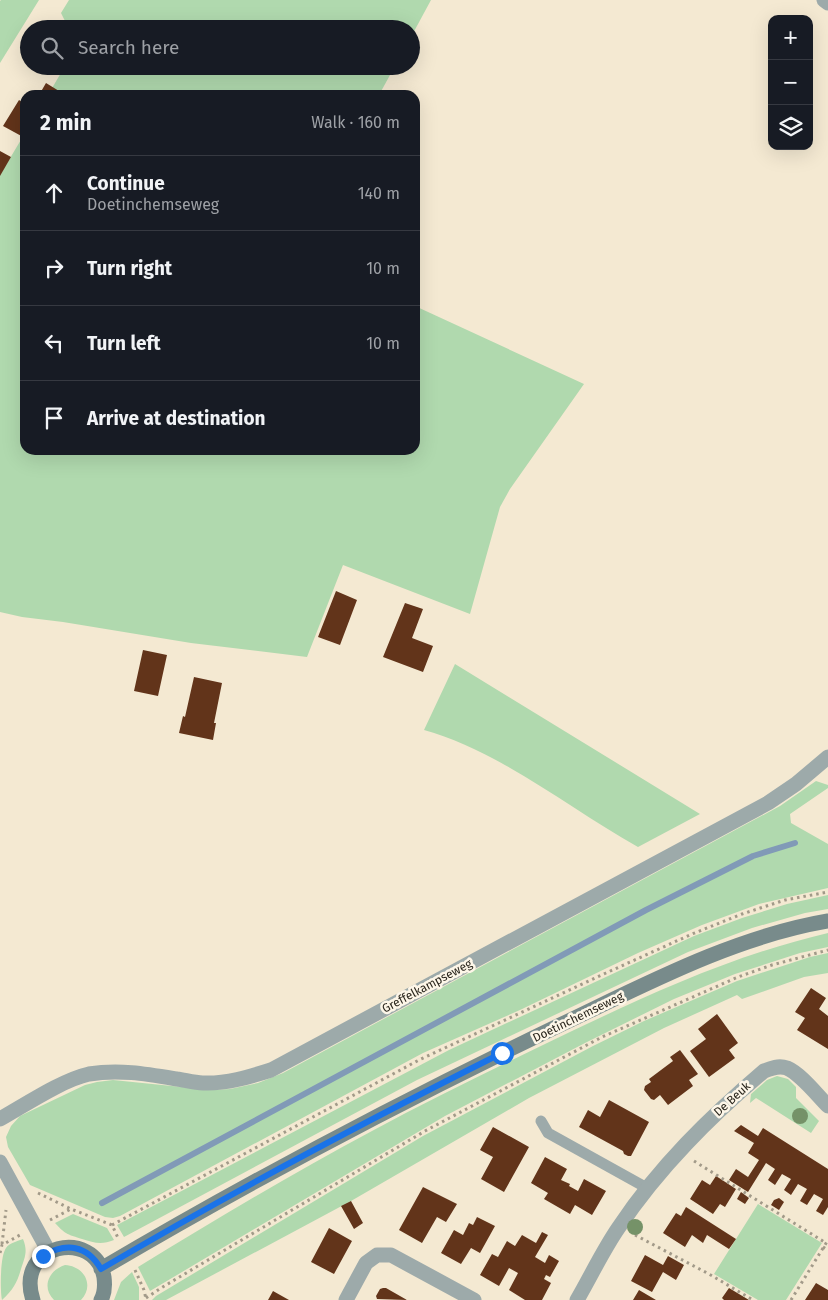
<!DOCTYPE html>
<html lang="en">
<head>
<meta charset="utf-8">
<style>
  :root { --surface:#171b24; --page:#242831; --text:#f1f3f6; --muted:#9ea1a6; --line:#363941 }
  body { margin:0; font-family:"Fira Sans",sans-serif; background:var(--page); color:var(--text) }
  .controls { position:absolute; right:15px; top:15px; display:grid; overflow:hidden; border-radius:10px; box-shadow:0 5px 20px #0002 }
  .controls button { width:45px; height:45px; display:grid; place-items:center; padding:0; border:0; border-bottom:1px solid var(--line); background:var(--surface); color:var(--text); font:25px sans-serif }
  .stop { position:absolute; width:15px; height:15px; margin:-11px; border:4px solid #1a73e8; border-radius:50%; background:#fff }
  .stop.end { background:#1a73e8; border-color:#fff; box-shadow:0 1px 5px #0008 }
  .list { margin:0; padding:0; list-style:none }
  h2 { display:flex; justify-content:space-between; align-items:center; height:65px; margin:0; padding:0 20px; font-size:21px }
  h2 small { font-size:16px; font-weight:400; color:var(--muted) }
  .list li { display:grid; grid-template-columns:32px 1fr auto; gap:15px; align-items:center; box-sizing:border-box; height:75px; padding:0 20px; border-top:1px solid var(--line) }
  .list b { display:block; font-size:19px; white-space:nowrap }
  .list p { margin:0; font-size:16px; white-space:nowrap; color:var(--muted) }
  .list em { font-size:16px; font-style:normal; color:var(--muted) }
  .icon { flex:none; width:28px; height:28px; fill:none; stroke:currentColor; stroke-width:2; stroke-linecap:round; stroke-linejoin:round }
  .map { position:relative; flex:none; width:828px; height:1300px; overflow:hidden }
  .search { position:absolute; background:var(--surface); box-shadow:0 5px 20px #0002; left:20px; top:20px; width:400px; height:55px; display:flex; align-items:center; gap:12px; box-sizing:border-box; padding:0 18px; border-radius:28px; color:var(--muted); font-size:19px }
  .panel { position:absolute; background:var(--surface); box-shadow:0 5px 20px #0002; left:20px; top:90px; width:400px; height:365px; border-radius:15px }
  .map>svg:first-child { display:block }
  .green { fill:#b0d9ae }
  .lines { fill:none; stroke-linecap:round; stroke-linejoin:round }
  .stream { stroke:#819ab7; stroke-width:6 }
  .building { fill:#62341a }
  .path { stroke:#a29a89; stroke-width:3; stroke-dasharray:2.5 4; stroke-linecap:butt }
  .lane { stroke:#9daaaa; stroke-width:11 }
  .street { stroke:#9daaaa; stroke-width:15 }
  .secondary { stroke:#788b8b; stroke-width:15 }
  .tree { fill:#759268 }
  .route { stroke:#1a73e8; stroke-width:6 }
  .labels { text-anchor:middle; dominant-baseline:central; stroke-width:5; stroke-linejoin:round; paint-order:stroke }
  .street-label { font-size:12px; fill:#2a261d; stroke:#fdf6e8 }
</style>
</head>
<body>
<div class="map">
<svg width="828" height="1300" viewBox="0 0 828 1300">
  <rect width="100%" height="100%" fill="#f4e9d2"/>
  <path class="green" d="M 1,0 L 39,0 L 0,63 L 0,1 Z
    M 69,0 L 431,0 L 411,37 L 411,29 L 77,29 L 65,21 L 61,13 Z
    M 65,66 L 395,66 L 379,95 L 48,95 Z
    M 25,133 L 25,450 L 415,450 L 415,306 L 584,384 L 510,489 L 500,507 L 470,614 L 343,565 L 307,657 L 191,643 L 63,622 L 22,617 L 0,612 L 0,175 Z
    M 455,664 L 700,814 L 638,847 C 570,809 500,751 424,730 Z
    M 816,781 L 828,785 L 828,788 L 790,814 L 791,823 L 828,844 L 828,888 L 759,904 L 702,925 L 638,953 L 520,1010 L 423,1053 L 120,1216 L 113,1218 L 105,1217 L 30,1185 L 8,1147 L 6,1137 L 11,1126 L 20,1116 L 85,1085 L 97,1082 L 113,1080 L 211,1090 L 230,1089 L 258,1083 L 283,1073 L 780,806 Z
    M 828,895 L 828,909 L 805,913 L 752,928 L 688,952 L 417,1080 L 124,1237 L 117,1225 L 449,1050 L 694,936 L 742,918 L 787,904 Z
    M 828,933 L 828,947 L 800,953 L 735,974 L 674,999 L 585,1043 L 445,1116 L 150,1291 L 138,1267 C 215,1220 293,1173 372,1131 C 429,1100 487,1072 545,1044 C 639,999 726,957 828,933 Z
    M 828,953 L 828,973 L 804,977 L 742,999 L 737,995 L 664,1028 L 529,1098 L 351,1201 L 166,1300 L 152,1300 L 156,1296 L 423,1136 L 593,1046 L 644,1021 L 737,981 L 810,957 Z
    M 777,1076 L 788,1079 L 796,1087 L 796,1098 L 819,1121 L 811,1133 L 756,1098 L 750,1103 L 751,1094 L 767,1080 Z
    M 758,1204 L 822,1243 L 786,1300 L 758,1300 L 714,1274 Z
    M 73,1214 L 107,1228 L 114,1240 C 102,1245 94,1243 82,1239 C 68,1234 67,1236 55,1223 Z
    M 23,1239 C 28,1251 25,1257 21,1269 C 17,1283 13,1290 2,1300 C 0,1291 0,1256 6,1248 C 9,1243 18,1241 23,1239 Z
    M 65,1265 C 84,1266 95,1285 81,1300 L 54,1300 C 41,1287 49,1270 65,1265 Z
    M 132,1272 L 139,1287 L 139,1300 L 114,1300 L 121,1282 Z"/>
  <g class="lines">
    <path class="stream" d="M 102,1203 L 646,910 L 753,856 L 795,843"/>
  </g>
  <path class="building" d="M 46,83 L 59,91 L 57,95 L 39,95 Z
    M 19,100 L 25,104 L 25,138 L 3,126 Z
    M 0,151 L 11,157 L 0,176 Z
    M 336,591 L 357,600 L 340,645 L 318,637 Z
    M 405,603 L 423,609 L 412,638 L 433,646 L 423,672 L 383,657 Z
    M 143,650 L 167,655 L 158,696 L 134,691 Z
    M 194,677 L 222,683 L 214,723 L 216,723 L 213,740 L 179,733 L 183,716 L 185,717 Z
    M 811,988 L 826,998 L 819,1009 L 828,1016 L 828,1049 L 797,1030 L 805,1018 L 795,1012 Z
    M 717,1014 L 738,1043 L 729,1050 L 735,1058 L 709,1077 L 690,1051 L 706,1039 L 698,1029 Z
    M 680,1050 L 698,1074 L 689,1080 L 693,1086 L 668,1105 L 660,1095 L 654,1100 L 651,1099 L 644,1090 L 645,1086 L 651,1082 L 649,1079 L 673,1061 L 670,1057 Z
    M 609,1100 L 649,1122 L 631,1156 L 628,1156 L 624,1154 L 623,1151 L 579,1127 L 588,1110 L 600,1117 Z
    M 741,1125 L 758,1136 L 763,1128 L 828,1169 L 828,1207 L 823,1215 L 816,1211 L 823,1199 L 814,1194 L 807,1205 L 800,1201 L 807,1189 L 798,1184 L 791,1195 L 784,1190 L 791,1179 L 782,1174 L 775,1185 L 768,1180 L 775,1169 L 766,1163 L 748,1192 L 729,1180 L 736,1169 L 748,1177 L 759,1160 L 748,1153 L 754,1143 L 734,1131 Z
    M 493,1127 L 529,1147 L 504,1192 L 481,1179 L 493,1157 L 480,1150 Z
    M 545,1157 L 567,1169 L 561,1180 L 570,1184 L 569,1186 L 578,1191 L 584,1179 L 606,1191 L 592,1215 L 575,1205 L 570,1214 L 544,1199 L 548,1193 L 531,1183 Z
    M 716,1176 L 736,1189 L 725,1207 L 720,1204 L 713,1214 L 690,1199 L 702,1180 L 710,1185 Z
    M 423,1187 L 457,1204 L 446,1222 L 437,1217 L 422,1243 L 399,1230 Z
    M 741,1192 L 749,1198 L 745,1204 L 737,1199 Z
    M 779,1198 L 784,1202 L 779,1210 L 771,1205 L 774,1200 Z
    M 351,1201 L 363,1223 L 354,1229 L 341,1206 Z
    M 686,1207 L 736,1239 L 729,1249 L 707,1235 L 703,1243 L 692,1235 L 685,1247 L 663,1233 L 676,1213 L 681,1216 Z
    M 477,1217 L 495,1226 L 480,1253 L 471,1248 L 461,1264 L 441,1253 L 454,1230 L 463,1235 L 469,1223 L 473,1225 Z
    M 329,1228 L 352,1241 L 334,1274 L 311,1262 Z
    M 542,1232 L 548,1235 L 535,1257 L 545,1263 L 549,1255 L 559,1261 L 550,1277 L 546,1275 L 544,1279 L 551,1283 L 542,1300 L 525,1300 L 509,1290 L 518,1273 L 509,1268 L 499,1286 L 480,1275 L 492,1254 L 498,1257 L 507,1241 L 515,1246 L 522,1235 L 536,1243 Z
    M 645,1255 L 663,1265 L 668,1256 L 684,1265 L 676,1280 L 663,1272 L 652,1292 L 631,1281 Z
    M 816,1283 L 828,1290 L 828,1300 L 805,1300 Z
    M 383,1288 L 386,1288 L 407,1300 L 377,1299 L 376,1296 L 380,1289 Z
    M 729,1288 L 749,1300 L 724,1300 L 722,1298 Z
    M 639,1290 L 656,1300 L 633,1300 Z
    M 273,1291 L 289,1300 L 268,1300 Z"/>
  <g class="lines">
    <path class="path" d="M 694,1161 L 826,1243
      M 38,1193 L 71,1209
      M 50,1220 L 71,1209 L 112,1225 L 119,1240
      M 112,1225 L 419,1060 L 606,973 L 692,934 L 742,914 L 785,900 L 828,892
      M 635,1235 L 709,1274 L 753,1300
      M 2,1244 L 6,1210
      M 823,1247 L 828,1250
      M 0,1253 L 2,1245 L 20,1235
      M 135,1270 L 144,1290 L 146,1299
      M 146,1298 L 161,1288 L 425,1131 L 602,1037 L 738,977 L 772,965 L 828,950
      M 791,1300 L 828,1240"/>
    <path class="lane" d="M 541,1121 L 548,1133 L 647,1188"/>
    <path class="street" d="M 824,0 L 828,3
      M 0,1119 C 25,1105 62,1080 89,1074 C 119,1069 147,1074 177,1079 C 185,1080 194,1083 203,1083 C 226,1084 249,1077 271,1070 L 768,803 L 796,784 L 828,757
      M 0,1162 L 49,1252
      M 346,1300 L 366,1263 L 377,1255 L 391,1255 L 474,1300
      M 577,1300 C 591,1276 603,1250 619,1227 C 659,1167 710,1117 764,1071 C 771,1068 779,1065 787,1068 C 801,1074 817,1095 828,1106"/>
    <path class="secondary" d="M 101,1269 C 250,1181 404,1100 560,1025 C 646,984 734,937 828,921
      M 33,1300 C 14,1243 95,1228 104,1277 C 105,1285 105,1293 101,1300"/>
  </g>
  <g class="tree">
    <circle cx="800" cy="1116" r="8"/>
    <circle cx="635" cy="1227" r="8"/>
  </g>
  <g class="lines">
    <path class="route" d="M 43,1256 C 66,1242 87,1245 101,1269 C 232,1192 366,1121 502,1053"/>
  </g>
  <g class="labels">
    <g class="street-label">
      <text transform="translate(427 986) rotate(-28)">Greffelkampseweg</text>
      <text transform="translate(578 1017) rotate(-26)">Doetinchemseweg</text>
      <text transform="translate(732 1099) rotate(-42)">De Beuk</text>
    </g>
  </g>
</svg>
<div class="controls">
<button>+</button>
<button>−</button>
<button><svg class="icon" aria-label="layers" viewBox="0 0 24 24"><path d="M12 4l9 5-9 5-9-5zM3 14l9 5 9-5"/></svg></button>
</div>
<div class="stop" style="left:502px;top:1053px"></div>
<div class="stop end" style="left:43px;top:1256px"></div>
<div class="search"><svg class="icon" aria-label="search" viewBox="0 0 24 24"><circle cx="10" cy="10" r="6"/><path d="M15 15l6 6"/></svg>Search here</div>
<section class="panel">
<h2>2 min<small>Walk · 160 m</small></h2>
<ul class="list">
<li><svg class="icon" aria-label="ahead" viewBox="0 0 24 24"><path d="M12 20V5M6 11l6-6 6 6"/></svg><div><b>Continue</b><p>Doetinchemseweg</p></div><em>140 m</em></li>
<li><svg class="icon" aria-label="right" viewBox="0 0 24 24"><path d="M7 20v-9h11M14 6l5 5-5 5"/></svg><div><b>Turn right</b></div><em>10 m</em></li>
<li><svg class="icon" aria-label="left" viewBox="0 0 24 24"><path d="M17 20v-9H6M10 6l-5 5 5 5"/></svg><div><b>Turn left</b></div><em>10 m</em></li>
<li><svg class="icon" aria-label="arrive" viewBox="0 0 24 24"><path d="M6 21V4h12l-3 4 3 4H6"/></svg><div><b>Arrive at destination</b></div></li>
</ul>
</section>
</div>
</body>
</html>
